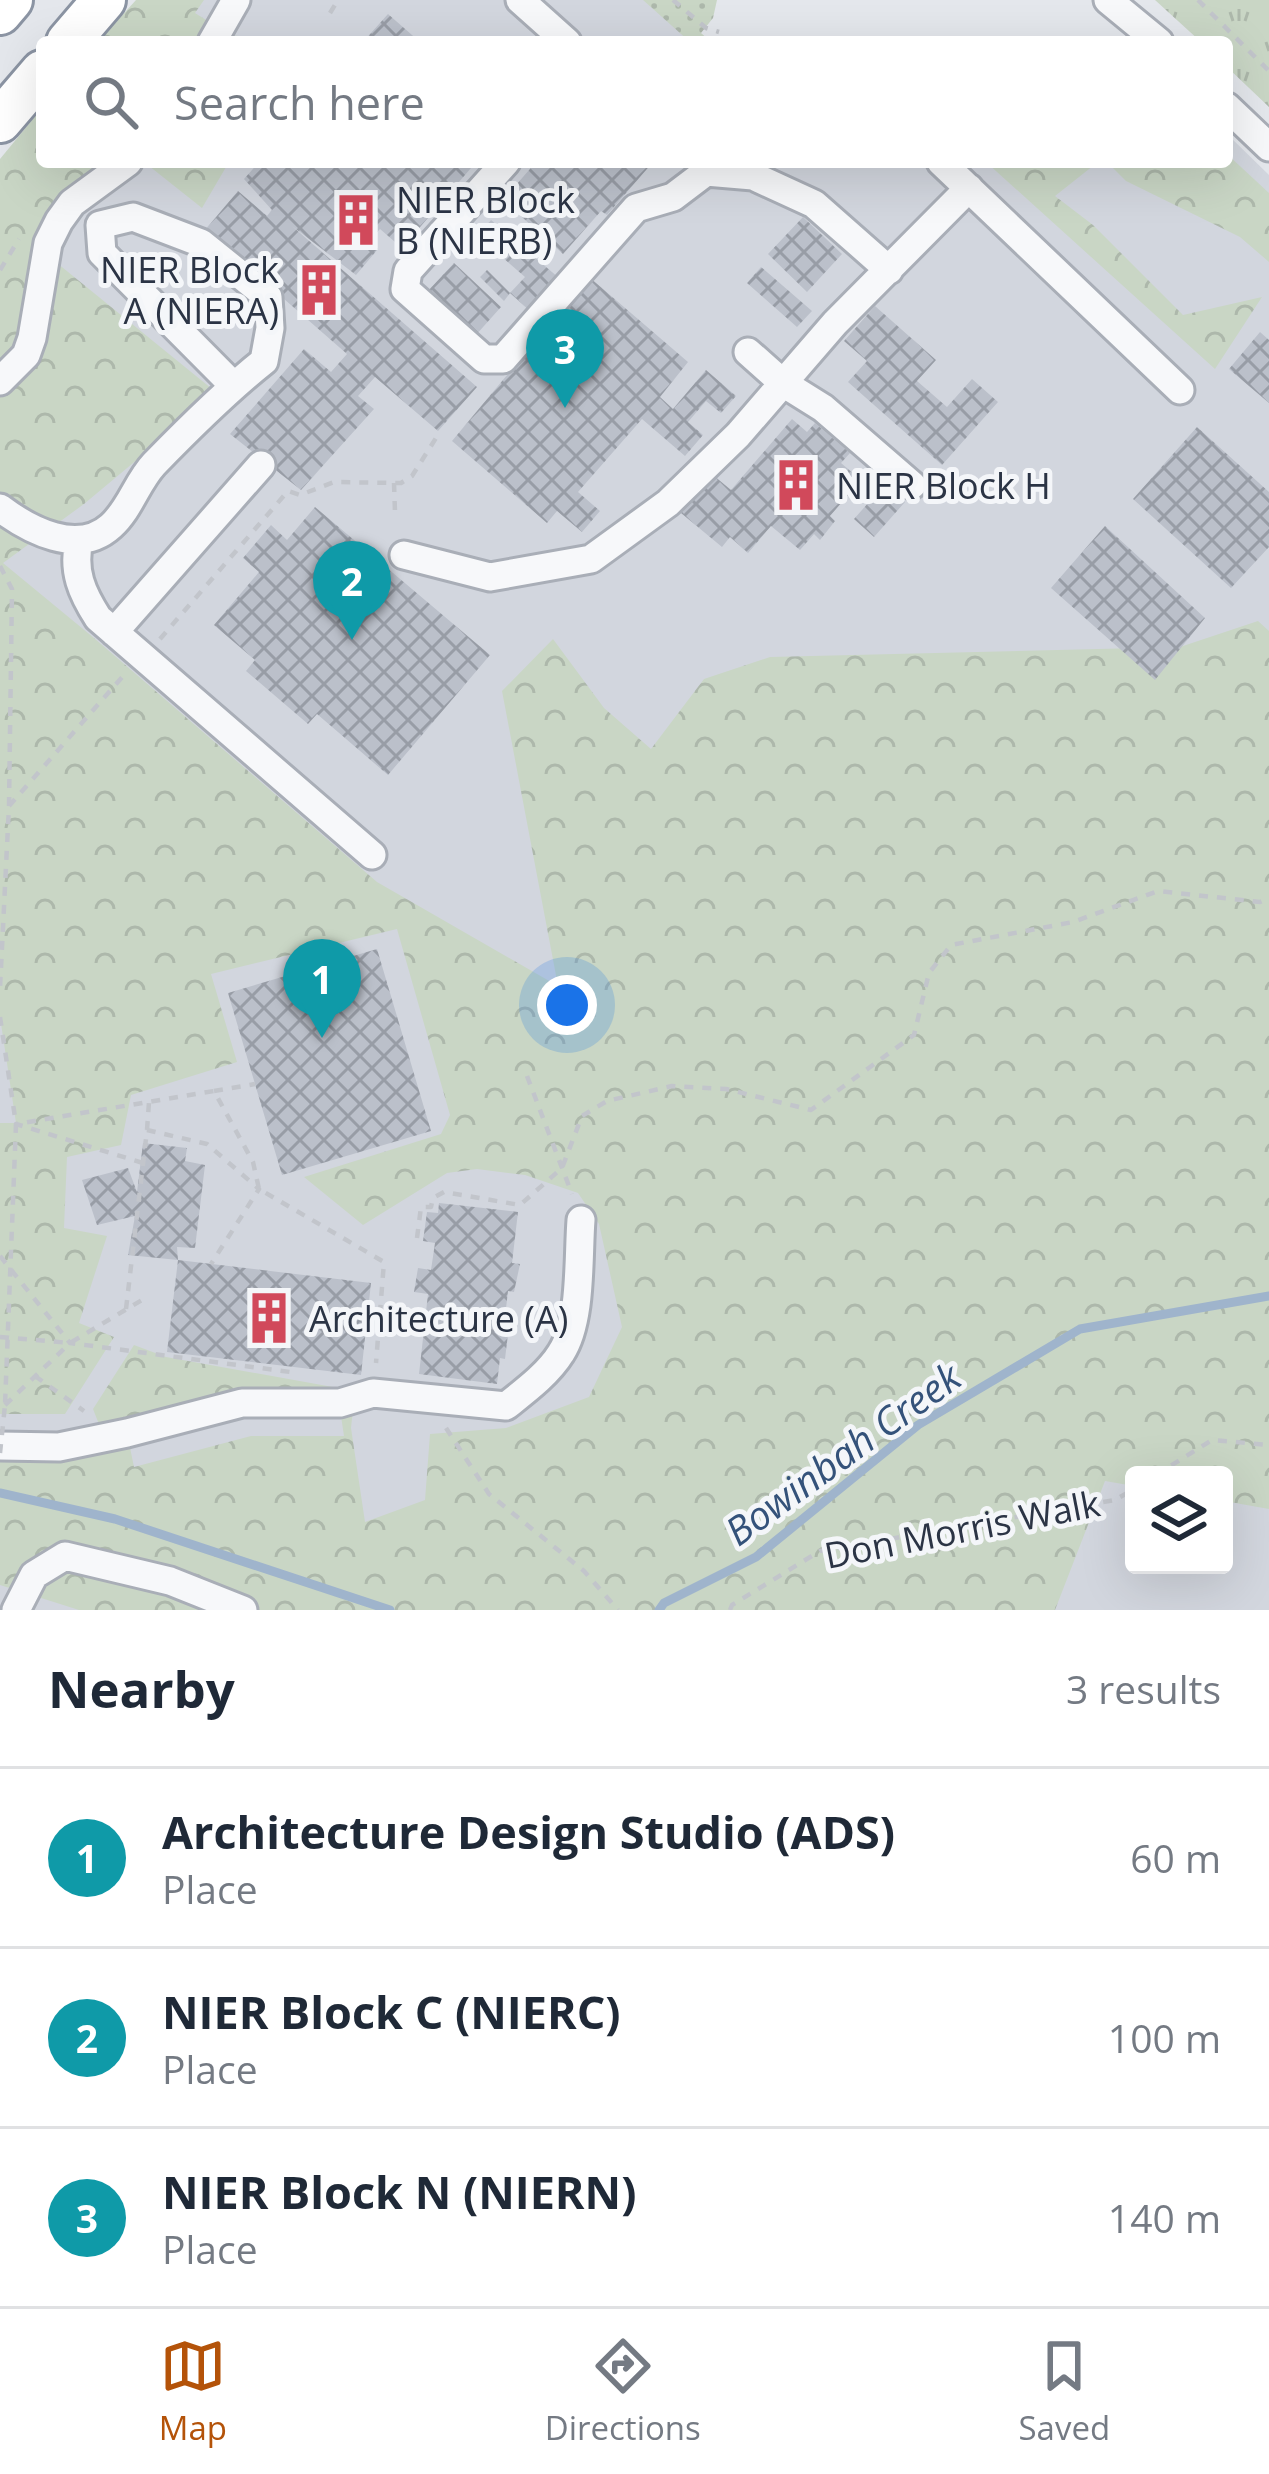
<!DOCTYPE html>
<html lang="en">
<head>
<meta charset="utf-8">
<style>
  :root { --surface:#fff; --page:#f2f2f3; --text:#1f2937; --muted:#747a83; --line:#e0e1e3; --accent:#b45309 }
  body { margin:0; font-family:"Open Sans",sans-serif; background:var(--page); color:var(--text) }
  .controls { position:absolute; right:36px; bottom:36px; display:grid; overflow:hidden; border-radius:12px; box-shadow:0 12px 48px #0002 }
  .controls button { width:108px; height:108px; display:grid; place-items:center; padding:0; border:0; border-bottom:3px solid var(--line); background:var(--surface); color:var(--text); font:60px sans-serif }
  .you { position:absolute; left:567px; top:1005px; width:42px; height:42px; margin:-30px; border:9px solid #fff; border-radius:50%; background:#1a73e8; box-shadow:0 0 0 18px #1a73e833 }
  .badge { display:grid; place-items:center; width:78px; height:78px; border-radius:50%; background:var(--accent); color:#fff; font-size:39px; font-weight:700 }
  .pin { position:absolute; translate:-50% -99px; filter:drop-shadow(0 3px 6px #0008) }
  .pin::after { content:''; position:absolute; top:63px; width:42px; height:36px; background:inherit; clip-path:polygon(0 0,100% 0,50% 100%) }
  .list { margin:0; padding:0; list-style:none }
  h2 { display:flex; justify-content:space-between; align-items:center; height:156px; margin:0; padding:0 48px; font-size:51px }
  h2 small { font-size:39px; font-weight:400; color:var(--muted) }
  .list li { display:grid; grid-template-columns:78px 1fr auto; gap:36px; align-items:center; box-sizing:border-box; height:180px; padding:0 48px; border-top:3px solid var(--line) }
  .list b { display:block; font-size:45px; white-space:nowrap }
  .list p { margin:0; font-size:39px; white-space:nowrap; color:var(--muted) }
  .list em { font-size:39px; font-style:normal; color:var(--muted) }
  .icon { flex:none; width:66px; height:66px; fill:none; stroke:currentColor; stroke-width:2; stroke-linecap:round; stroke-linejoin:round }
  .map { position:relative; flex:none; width:1269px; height:1610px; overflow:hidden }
  .search { position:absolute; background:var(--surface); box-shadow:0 12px 48px #0002; left:36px; right:36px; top:36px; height:132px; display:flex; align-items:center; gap:30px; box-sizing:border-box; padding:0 42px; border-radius:12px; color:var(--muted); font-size:45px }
  .sheet { height:696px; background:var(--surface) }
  nav { display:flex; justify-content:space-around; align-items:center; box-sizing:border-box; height:168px; border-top:3px solid var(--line); background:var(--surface); font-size:33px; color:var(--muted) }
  nav a { display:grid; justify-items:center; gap:6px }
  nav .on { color:var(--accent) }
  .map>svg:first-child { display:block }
  .built { fill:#d2d6de; fill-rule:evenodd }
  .grass { fill:url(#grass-tufts) }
  .forest { fill:url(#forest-crowns); fill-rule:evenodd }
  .park { fill:url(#park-dots) }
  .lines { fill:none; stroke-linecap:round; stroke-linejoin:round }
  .stream { stroke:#9fb4cc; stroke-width:9 }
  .building { fill:url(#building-cross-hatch) }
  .minor-casing { stroke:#a9aeb7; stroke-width:33 }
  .highway-casing { stroke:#8b94a3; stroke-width:48 }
  .path { stroke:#c2c5cb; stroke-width:4.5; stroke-dasharray:9 9; stroke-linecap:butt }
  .minor { stroke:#f7f8fa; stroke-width:27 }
  .highway { stroke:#fff; stroke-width:42 }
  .path-bridge { stroke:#c2c5cb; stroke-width:4.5; stroke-dasharray:9 9; stroke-linecap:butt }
  .labels { text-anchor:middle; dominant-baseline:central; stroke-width:10; stroke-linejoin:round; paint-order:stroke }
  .poi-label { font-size:36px; fill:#2b3445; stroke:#f4f6f9; text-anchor:start }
  .street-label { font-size:36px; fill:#2b3445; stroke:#f4f6f9 }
  .water-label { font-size:39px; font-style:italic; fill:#34527a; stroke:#f4f6f9 }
</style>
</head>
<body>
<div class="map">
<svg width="1269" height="1610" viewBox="0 0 1269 1610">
  <defs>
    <pattern id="grass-tufts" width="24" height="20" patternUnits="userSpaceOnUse" patternTransform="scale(3)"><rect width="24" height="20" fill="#c9d6c5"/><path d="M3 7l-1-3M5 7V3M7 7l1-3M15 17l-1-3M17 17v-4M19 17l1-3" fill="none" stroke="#adb8ab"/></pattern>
    <pattern id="forest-crowns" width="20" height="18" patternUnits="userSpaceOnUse" patternTransform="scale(3)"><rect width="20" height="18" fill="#c9d6c5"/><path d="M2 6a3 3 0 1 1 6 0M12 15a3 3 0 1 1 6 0" fill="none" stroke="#adb8ab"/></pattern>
    <pattern id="park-dots" width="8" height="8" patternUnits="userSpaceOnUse" patternTransform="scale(3)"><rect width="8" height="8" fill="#c9d6c5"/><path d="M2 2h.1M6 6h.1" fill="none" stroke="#adb8ab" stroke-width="1.8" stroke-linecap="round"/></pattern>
    <pattern id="building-cross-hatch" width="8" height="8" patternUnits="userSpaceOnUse" patternTransform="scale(3)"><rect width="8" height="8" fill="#bbc0ca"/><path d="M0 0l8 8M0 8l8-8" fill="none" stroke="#989da6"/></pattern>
  </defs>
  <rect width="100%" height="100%" fill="#e4e7ec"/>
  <path class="built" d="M 170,0 L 655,0 L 702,42 L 134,42 Z
    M 1227,134 L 1269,175 L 1269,1610 L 0,1610 L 0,198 L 42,162 L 1227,162 ZM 1134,1475 L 1224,1475 L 1224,1565 L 1134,1565 Z"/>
  <path class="grass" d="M 1155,0 L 1269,0 L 1269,107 L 1227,67 L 1227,42 L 1201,42 Z"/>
  <path class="forest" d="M 136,0 L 204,0 L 195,13 L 230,35 L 285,42 L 98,42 Z
    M 42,108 L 42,162 L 136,162 L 86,200 L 57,263 L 217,393 L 84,504 L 3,563 L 94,638 L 377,882 L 558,986 L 502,691 L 553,639 L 604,708 L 651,749 L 704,679 L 770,657 L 1180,647 L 1258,621 L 1269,631 L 1269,1509 L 1224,1501 L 1224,1475 L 1134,1475 L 1134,1486 L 1105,1481 L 1055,1610 L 79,1610 L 0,1585 L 0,1446 L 104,1437 L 93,1409 L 134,1345 L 166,1357 L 355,1391 L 351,1428 L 365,1522 L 425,1500 L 430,1434 L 506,1428 L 589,1397 L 622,1327 L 599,1224 L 578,1193 L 525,1175 L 477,1169 L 447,1173 L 363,1225 L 304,1177 L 441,1134 L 450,1115 L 397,929 L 211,974 L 237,1062 L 131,1095 L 121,1145 L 67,1157 L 64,1228 L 107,1236 L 79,1323 L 114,1337 L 65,1414 L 0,1414 L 0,1123 L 16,1123 L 0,1017 L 0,159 ZM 242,1403 L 339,1403 L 344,1436 L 251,1436 L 134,1467 L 127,1433 Z
    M 1227,154 L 1269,193 L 1269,262 L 1240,237 L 1126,181 L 1107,162 L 1227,162 Z
    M 144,162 L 229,162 L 202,208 Z
    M 986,162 L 1098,162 L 1055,196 L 1093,225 L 1183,315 L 1262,297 L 1215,369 Z"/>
  <path class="park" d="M 643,0 L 717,0 L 713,18 L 701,33 L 711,42 L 690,42 Z"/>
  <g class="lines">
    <path class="stream" d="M 0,1493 L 115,1519 L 390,1610
      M 659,1610 L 664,1603 L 756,1557 L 918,1425 L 1080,1329 L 1269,1296"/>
  </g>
  <path class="building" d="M 388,14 L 420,42 L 363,42 Z
    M 259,162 L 464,162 L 471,168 L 402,248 L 380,229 L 369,241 L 378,249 L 356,275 L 292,226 L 477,387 L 438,431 L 375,377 L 358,396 L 374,409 L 301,490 L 230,434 L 304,349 L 331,372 L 347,354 L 205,230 L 238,191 L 267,216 L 272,210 L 244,179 Z
    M 536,162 L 653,162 L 607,215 L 601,211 L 563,254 L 503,200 Z
    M 803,217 L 842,254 L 807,292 L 768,254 Z
    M 491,220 L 559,278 L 530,311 L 510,293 L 525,277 L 478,236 Z
    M 454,263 L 501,307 L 475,336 L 427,292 Z
    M 761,267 L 812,311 L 797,327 L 747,283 Z
    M 487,270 L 510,293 L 504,301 L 480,277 Z
    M 589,277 L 688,362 L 660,397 L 673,409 L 706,370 L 736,396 L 721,413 L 706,401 L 688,422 L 703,435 L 685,456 L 642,419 L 578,492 L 600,511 L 582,532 L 557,511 L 547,523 L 452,441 Z
    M 875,306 L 936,360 L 917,381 L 947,407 L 972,379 L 998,402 L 942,465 L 848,382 L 867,361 L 844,341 Z
    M 1260,332 L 1269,340 L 1269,403 L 1229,369 Z
    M 792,419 L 807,432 L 815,423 L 850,453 L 841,463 L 861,480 L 830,516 L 835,521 L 820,540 L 814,534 L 800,550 L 771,526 L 748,553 L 730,537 L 722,547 L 681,513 L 713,475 L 731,490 Z
    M 1197,427 L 1269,492 L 1269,547 L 1231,588 L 1133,499 Z
    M 885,484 L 905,502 L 874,537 L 854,519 Z
    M 315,507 L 490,655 L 388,775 L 317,714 L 308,724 L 246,671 L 255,660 L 214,625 L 259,572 L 243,558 L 271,525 L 287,540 Z
    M 1105,526 L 1205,618 L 1155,680 L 1051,588 Z
    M 377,949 L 431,1131 L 282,1175 L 228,993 Z
    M 143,1143 L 187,1148 L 185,1161 L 205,1165 L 195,1248 L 177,1247 L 178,1260 L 128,1255 L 135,1216 L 97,1225 L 82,1180 L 128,1168 L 137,1192 Z
    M 439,1203 L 518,1212 L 512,1263 L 520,1264 L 514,1292 L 508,1291 L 503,1334 L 508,1334 L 505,1359 L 500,1358 L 497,1384 L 419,1374 L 428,1294 L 414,1292 L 418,1268 L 431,1270 L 435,1243 L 423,1241 L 427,1212 L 438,1213 Z
    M 178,1260 L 371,1283 L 361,1375 L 167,1352 Z"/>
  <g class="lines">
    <g class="minor-casing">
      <path id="minor" d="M 520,0 L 567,42
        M 1108,0 L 1159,42
        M 212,42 L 236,0
        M 1227,107 L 1269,147
        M 506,162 L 408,271 L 405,289 L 484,359 L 503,359 L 636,208 L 673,197 L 706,172 L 753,176 L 814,204 L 889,270
        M 941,162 L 1180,390
        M 748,352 L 783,383 L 823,408 L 912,485
        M 0,381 L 26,355 L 32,338 L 48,243 L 59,221 L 72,203 L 128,162
        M 0,508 C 29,530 78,556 111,526 C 130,509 137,482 154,464 C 189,428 225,392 264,361 L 270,328 L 268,297 L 201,243 L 133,217 L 100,225 L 102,253 L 234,386
        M 79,541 C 72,571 82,593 98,618 L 372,855
        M 404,555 L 490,577 L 591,559 L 668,503 L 738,435 L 835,323 L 969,188
        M 114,632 L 261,465
        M 0,1446 L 59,1447 L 127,1433 L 242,1403 L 340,1403 L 373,1393 L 506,1406 C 525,1391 548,1374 561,1353 C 582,1321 578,1258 581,1220
        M 16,1610 L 34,1575 L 65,1556 L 170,1581 L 243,1610"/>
    </g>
    <g class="highway-casing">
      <path id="highway" d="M 0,13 L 11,0
        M 68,42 L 104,0
        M 0,121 L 42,72"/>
    </g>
    <path class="path" d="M 673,0 L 706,28 L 719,32
      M 1198,0 L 1269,71
      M 330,13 L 338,0
      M 0,270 L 19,239
      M 394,483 L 395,512
      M 0,566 L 12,589 L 9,806 L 0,988
      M 160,639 L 288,491 L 300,495 L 334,482 L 401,483 L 412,476 L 436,438
      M 9,806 L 124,675
      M 0,1017 L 16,1124 L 5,1405
      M 527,1076 L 572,1194
      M 214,1091 L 255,1084
      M 147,1130 L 149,1102
      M 143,1163 L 16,1124 L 214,1091 L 253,1162 L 259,1189 L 384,1262 L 376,1363
      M 417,1238 L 421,1207 L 431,1207 L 433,1198 L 444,1192 L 520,1205 L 562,1168 L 582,1116 L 607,1101 L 672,1086 L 726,1089 L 811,1110 L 914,1035 L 929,973 L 951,945 L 1073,922 L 1158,891 L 1260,902 L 1269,898
      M 0,1256 L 70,1343 L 298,1373
      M 126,1309 L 147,1130 L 207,1144 L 259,1189 L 211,1264
      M 0,1337 L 70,1343 L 142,1300
      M 35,1376 L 84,1411
      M 5,1405 L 70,1343
      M 446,1428 L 489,1494 L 584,1571 L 618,1610
      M 1156,1475 L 1212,1440 L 1269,1445
      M 730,1610 L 732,1605 L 820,1551 L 1115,1500 L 1134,1489"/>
    <use href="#minor" class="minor"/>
    <use href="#highway" class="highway"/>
    <path class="path-bridge" d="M 0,1453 L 5,1405"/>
  </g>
  <defs>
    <g id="building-bare" transform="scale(4.14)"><path d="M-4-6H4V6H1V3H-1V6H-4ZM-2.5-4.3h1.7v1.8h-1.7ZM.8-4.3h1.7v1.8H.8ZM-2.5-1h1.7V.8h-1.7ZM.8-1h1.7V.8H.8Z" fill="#d1495b" stroke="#f4f6f9" stroke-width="2.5" paint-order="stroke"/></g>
  </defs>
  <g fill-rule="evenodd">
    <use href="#building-bare" x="356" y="220"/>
    <use href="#building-bare" x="319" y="290"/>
    <use href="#building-bare" x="796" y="485"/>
    <use href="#building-bare" x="269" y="1318"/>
  </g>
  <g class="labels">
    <g class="poi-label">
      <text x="396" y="199">NIER Block<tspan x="396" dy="41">B (NIERB)</tspan></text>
      <text x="279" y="269" text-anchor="end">NIER Block<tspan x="279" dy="41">A (NIERA)</tspan></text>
      <text x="836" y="485">NIER Block H</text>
      <text x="309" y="1318">Architecture (A)</text>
    </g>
    <g class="street-label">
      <text transform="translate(962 1529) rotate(-11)">Don Morris Walk</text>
    </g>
    <g class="water-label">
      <text transform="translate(842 1453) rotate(-36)">Bowinbah Creek</text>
    </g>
  </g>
</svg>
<div class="controls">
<button><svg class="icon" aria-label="layers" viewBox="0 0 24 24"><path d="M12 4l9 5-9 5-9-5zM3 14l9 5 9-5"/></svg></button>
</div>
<div class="you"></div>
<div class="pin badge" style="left:322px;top:1038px;background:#0f9aa8">1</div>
<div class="pin badge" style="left:352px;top:640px;background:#0f9aa8">2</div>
<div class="pin badge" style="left:565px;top:408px;background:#0f9aa8">3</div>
<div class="search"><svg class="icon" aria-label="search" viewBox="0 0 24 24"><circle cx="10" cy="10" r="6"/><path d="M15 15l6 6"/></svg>Search here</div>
</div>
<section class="sheet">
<h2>Nearby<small>3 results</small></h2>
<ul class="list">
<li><span class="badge" style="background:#0f9aa8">1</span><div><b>Architecture Design Studio (ADS)</b><p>Place</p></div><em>60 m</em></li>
<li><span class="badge" style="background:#0f9aa8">2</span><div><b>NIER Block C (NIERC)</b><p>Place</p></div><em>100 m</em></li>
<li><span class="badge" style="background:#0f9aa8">3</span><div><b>NIER Block N (NIERN)</b><p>Place</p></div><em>140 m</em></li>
</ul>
</section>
<nav>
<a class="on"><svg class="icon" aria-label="map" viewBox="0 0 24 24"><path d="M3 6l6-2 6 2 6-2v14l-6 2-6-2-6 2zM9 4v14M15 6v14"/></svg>Map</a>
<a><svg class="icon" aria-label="directions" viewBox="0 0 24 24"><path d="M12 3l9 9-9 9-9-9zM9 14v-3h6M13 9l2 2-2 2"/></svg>Directions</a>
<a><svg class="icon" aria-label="saved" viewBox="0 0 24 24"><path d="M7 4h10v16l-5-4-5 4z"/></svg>Saved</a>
</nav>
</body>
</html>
